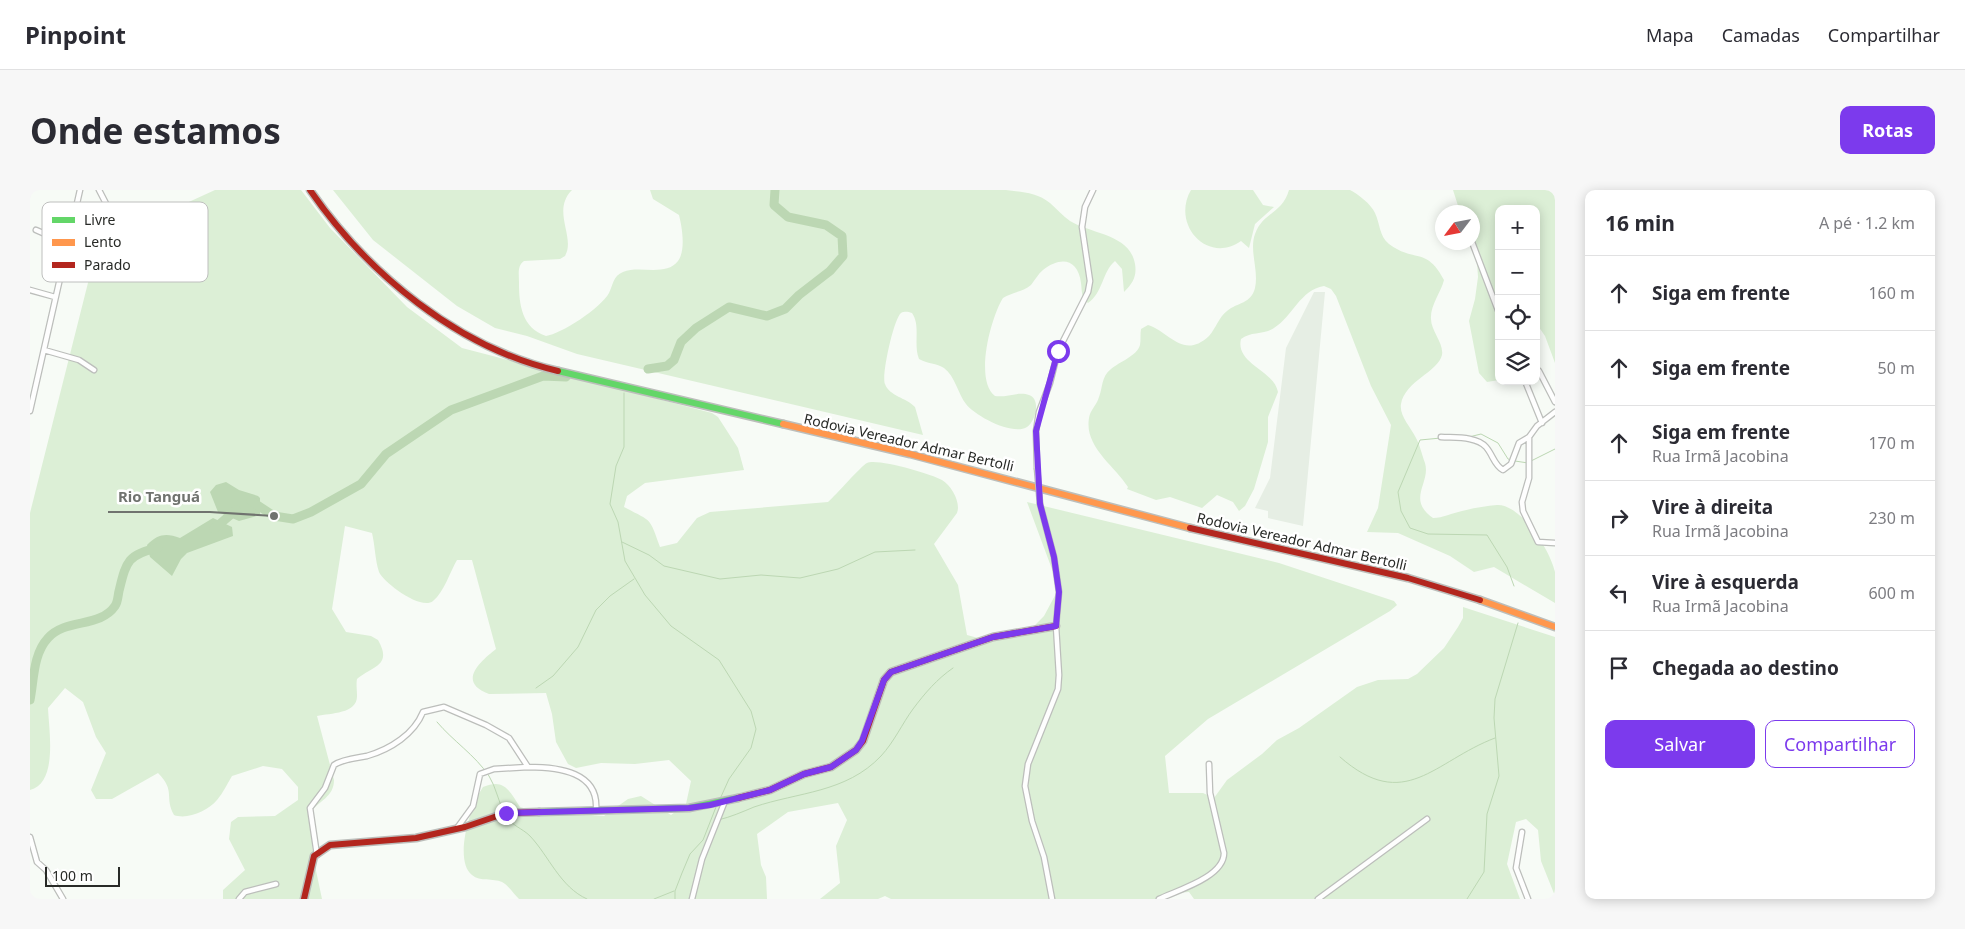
<!DOCTYPE html>
<html lang="pt">
<head>
<meta charset="utf-8">
<style>
  :root { --surface:#fff; --page:#f7f7f7; --text:#2b2b33; --muted:#7c7c81; --line:#e1e1e2; --accent:#7c3aed }
  body { margin:0; font-family:"Noto Sans",sans-serif; background:var(--page); color:var(--text) }
  .controls { position:absolute; right:15px; top:15px; display:grid; overflow:hidden; border-radius:10px; box-shadow:0 2px 12px #0003 }
  .controls button { width:45px; height:45px; display:grid; place-items:center; padding:0; border:0; border-bottom:1px solid var(--line); background:var(--surface); color:var(--text); font:25px sans-serif }
  .compass { position:absolute; left:1405px; top:15px; width:45px; height:45px; border-radius:50%; background:var(--surface); box-shadow:0 2px 12px #0003; rotate:238deg }
  .scale { position:absolute; left:15px; bottom:12px; width:75px; box-sizing:border-box; padding-left:5px; border:2px solid #282a27; border-top:0; font-size:14px; line-height:18px; white-space:nowrap; color:#282a27; -webkit-text-stroke:4px #fff; paint-order:stroke }
  .stop { position:absolute; width:15px; height:15px; margin:-11px; border:4px solid #7c3aed; border-radius:50%; background:#fff }
  .stop.end { background:#7c3aed; border-color:#fff; box-shadow:0 1px 5px #0008 }
  .list { margin:0; padding:0; list-style:none }
  h2 { display:flex; justify-content:space-between; align-items:center; height:65px; margin:0; padding:0 20px; font-size:21px }
  h2 small { font-size:16px; font-weight:400; color:var(--muted) }
  .list li { display:grid; grid-template-columns:32px 1fr auto; gap:15px; align-items:center; box-sizing:border-box; height:75px; padding:0 20px; border-top:1px solid var(--line) }
  .list b { display:block; font-size:19px; white-space:nowrap }
  .list p { margin:0; font-size:16px; white-space:nowrap; color:var(--muted) }
  .list em { font-size:16px; font-style:normal; color:var(--muted) }
  .actions { display:flex; gap:10px; padding:15px 20px }
  .actions a { flex:1; padding:11px 0; border:1px solid var(--accent); border-radius:10px; text-align:center; font-size:18px; color:var(--accent) }
  .actions .main { background:var(--accent); color:#fff }
  .icon { flex:none; width:28px; height:28px; fill:none; stroke:currentColor; stroke-width:2; stroke-linecap:round; stroke-linejoin:round }
  .map { position:relative; flex:none; width:1525px; height:709px; overflow:hidden; border-radius:10px }
  header { display:flex; align-items:center; gap:30px; box-sizing:border-box; height:70px; padding:0 25px; background:var(--surface); border-bottom:1px solid var(--line) }
  header strong { font-size:24px }
  nav { display:flex; gap:28px; margin-inline-start:auto; font-size:18px }
  .intro { display:flex; align-items:center; justify-content:space-between; box-sizing:border-box; height:120px; padding:0 30px }
  h1 { margin:0; font-size:35px }
  .button { padding:12px 22px; border-radius:10px; background:var(--accent); color:#fff; font-size:18px; font-weight:700 }
  main { display:flex; gap:30px; padding:0 30px }
  aside { flex:1; background:var(--surface); border-radius:10px; box-shadow:0 2px 12px #0003 }
  .map>svg:first-child { display:block }
  .built { fill:#e6eee4 }
  .green { fill:#dcefd6 }
  .water { fill:#bcd7b3 }
  .lines { fill:none; stroke-linecap:round; stroke-linejoin:round }
  .stream { stroke:#bcd7b3; stroke-width:1 }
  .river { stroke:#bcd7b3; stroke-width:9 }
  .street-casing { stroke:#bcbebb; stroke-width:7 }
  .fast-casing { stroke:#bcbebb; stroke-width:9 }
  .slow-casing { stroke:#bcbebb; stroke-width:9 }
  .jam-casing { stroke:#bcbebb; stroke-width:9 }
  .street { stroke:#fefefe; stroke-width:4.5 }
  .fast { stroke:#63d668; stroke-width:6 }
  .slow { stroke:#ff974d; stroke-width:6 }
  .jam { stroke:#b3261e; stroke-width:6 }
  .street-bridge-casing { stroke:#bcbebb; stroke-width:7; stroke-linecap:butt }
  .street-bridge { stroke:#fefefe; stroke-width:4.5 }
  .route { stroke:#7c3aed; stroke-width:6 }
  .labels { text-anchor:middle; dominant-baseline:central; stroke-width:5; stroke-linejoin:round; paint-order:stroke }
  .street-label { font-size:14px; fill:#282a27; stroke:#fff }
  .key { fill:#fff; stroke:#bebfbe; stroke-width:1 }
  .key-label { font-size:14px; fill:#282a27 }
  .leader { fill:none; stroke:#70736f; stroke-width:2 }
  .callout-dot { fill:#70736f; stroke:#fff; stroke-width:2 }
  .callout-label { font-size:15px; text-anchor:middle; font-weight:bold; fill:#70736f; stroke:#fff; stroke-width:5; stroke-linejoin:round; paint-order:stroke }
</style>
</head>
<body>
<header>
<strong>Pinpoint</strong>
<nav><a>Mapa</a><a>Camadas</a><a>Compartilhar</a></nav>
</header>
<div class="intro"><h1>Onde estamos</h1><a class="button">Rotas</a></div>
<main>
<div class="map">
<svg width="1525" height="709" viewBox="0 0 1525 709">
  <rect width="100%" height="100%" fill="#f7fbf6"/>
  <path class="built" d="M 1284,102 L 1295,102 L 1273,336 L 1238,328 L 1238,321 L 1225,318 L 1240,288 L 1256,158 Z"/>
  <path class="green" d="M 185,0 L 271,0 L 300,38 L 377,117 L 432,158 L 682,223 L 688,227 L 708,258 L 714,280 L 615,293 L 597,306 L 594,317 C 622,332 619,326 630,357 L 647,353 L 667,328 L 680,322 L 798,312 C 806,305 831,276 837,273 C 847,268 901,284 912,290 C 922,296 931,313 927,323 L 904,354 L 928,395 L 937,445 L 955,450 L 1003,437 L 1014,426 L 1029,398 L 997,312 L 1249,373 L 1364,411 L 1367,415 L 1360,421 L 1178,529 L 1135,566 L 1139,603 L 1173,603 L 1184,608 L 1197,590 L 1232,564 L 1247,550 L 1269,538 L 1327,497 L 1348,490 L 1378,489 L 1387,484 L 1414,458 L 1428,437 L 1433,428 L 1433,417 L 1525,447 L 1525,706 L 1511,671 L 1508,640 L 1496,629 L 1486,632 L 1477,674 L 1490,709 L 1164,709 L 1159,702 L 1146,703 L 1137,709 L 861,709 L 855,706 L 848,709 L 790,709 L 810,693 L 806,656 L 817,630 L 808,613 L 758,622 L 727,644 L 731,675 L 736,687 L 737,709 L 489,709 C 484,704 478,695 472,692 C 463,688 450,692 442,685 C 423,670 441,614 453,597 C 474,588 479,600 490,617 L 522,626 L 549,624 L 574,626 L 598,609 L 611,606 L 641,625 L 656,614 L 661,591 L 639,570 L 605,574 L 571,573 L 546,578 L 538,574 L 526,552 L 522,524 L 516,503 L 459,504 C 426,492 451,471 466,459 L 442,370 L 427,370 C 420,382 414,402 403,411 C 391,421 353,392 349,382 C 345,370 345,355 342,343 L 315,336 L 302,419 L 316,442 L 341,446 L 348,450 C 363,476 342,476 327,489 C 326,495 327,499 327,505 C 328,524 301,523 287,526 L 304,590 C 304,607 289,611 279,623 L 284,671 L 292,709 L 193,709 L 193,700 L 215,680 L 199,649 L 201,632 L 208,627 L 245,626 L 268,610 L 268,597 L 252,579 L 233,576 L 202,586 C 197,594 193,603 187,610 C 178,621 157,630 144,625 C 134,607 146,601 128,583 L 82,609 L 66,609 L 61,600 L 76,563 L 66,547 L 53,512 L 35,498 L 18,518 C 19,541 28,593 0,600 L 0,323 L 64,69 L 71,54 L 80,48 Z
    M 303,0 L 542,0 C 521,21 546,47 535,66 L 530,69 L 494,71 C 487,76 489,84 489,93 C 489,115 492,138 516,146 C 531,144 571,118 579,103 C 583,95 583,86 593,82 C 609,75 636,87 648,71 C 656,60 652,37 649,25 L 623,9 L 620,0 L 976,0 C 991,2 1007,2 1020,13 C 1027,19 1033,26 1040,31 C 1061,44 1100,44 1105,74 C 1107,86 1103,93 1094,102 L 1092,79 L 1085,71 C 1072,82 1073,103 1058,113 C 1051,109 1052,100 1051,93 C 1048,69 1031,66 1013,80 C 1008,84 1005,90 1001,95 C 993,102 982,102 973,108 C 961,127 944,190 965,206 C 976,208 989,201 999,205 C 1011,209 1006,231 997,237 C 983,246 945,226 936,214 C 928,204 925,186 914,178 C 907,173 897,174 889,169 C 883,154 891,136 882,123 C 878,122 875,121 871,123 C 864,128 851,186 855,194 C 859,206 877,208 885,217 L 893,245 L 547,164 L 497,146 L 465,138 L 427,116 L 343,50 Z
    M 1161,0 L 1223,0 L 1233,15 L 1244,17 L 1225,34 L 1219,58 L 1211,51 C 1177,75 1141,34 1161,0 Z
    M 1259,0 C 1268,0 1316,0 1320,0 C 1328,4 1341,14 1345,23 C 1350,33 1349,46 1359,54 C 1384,73 1396,56 1414,90 C 1411,102 1400,116 1401,129 C 1401,141 1414,153 1412,165 C 1408,182 1375,191 1371,214 C 1369,226 1381,237 1386,248 C 1390,255 1392,265 1395,273 C 1401,293 1376,309 1403,328 C 1413,328 1422,323 1432,321 C 1443,318 1456,316 1467,315 C 1491,314 1520,360 1525,382 C 1525,391 1525,403 1525,413 L 1464,377 L 1444,382 L 1420,366 L 1368,343 L 1337,342 L 1348,318 L 1361,235 L 1341,196 L 1306,106 L 1301,99 L 1294,96 C 1270,100 1263,126 1244,138 C 1233,145 1221,141 1211,149 C 1205,174 1244,180 1248,202 L 1238,227 L 1238,252 L 1224,299 L 1215,316 L 1209,321 L 1203,312 L 1187,305 L 1172,318 L 1140,307 L 1126,310 L 1097,299 L 1098,297 C 1085,276 1054,257 1059,228 C 1060,220 1067,215 1069,207 C 1073,197 1071,187 1081,179 C 1089,172 1107,166 1110,155 C 1111,150 1110,144 1111,139 L 1118,135 C 1140,142 1153,170 1179,146 C 1186,138 1189,127 1197,121 C 1208,112 1221,114 1225,98 C 1229,80 1219,61 1225,44 C 1233,22 1252,24 1259,0 Z
    M 1423,0 L 1525,0 L 1525,173 L 1515,146 L 1506,133 L 1506,19 L 1469,19 L 1469,190 L 1457,192 L 1449,183 L 1439,131 L 1445,109 L 1448,87 L 1447,72 L 1440,53 L 1442,52 L 1442,22 L 1430,22 Z"/>
  <path class="water" d="M 196,292 L 209,300 L 228,306 L 230,308 L 230,325 L 209,331 L 188,322 L 180,302 L 186,295 Z
    M 183,328 L 202,337 L 203,346 L 157,363 L 151,369 L 142,386 L 120,367 L 117,355 C 128,344 136,343 150,348 Z"/>
  <g class="lines">
    <path class="stream" d="M 594,203 L 594,257 L 586,276 L 580,314 L 588,332 L 595,371 L 615,405 L 641,436 L 689,470 L 721,521 L 726,539 L 721,558 L 699,589 L 690,609
      M 1439,247 L 1451,244 L 1468,253 L 1478,269 L 1481,270
      M 1411,248 L 1390,250 L 1368,302 L 1371,321 L 1380,338 L 1398,344 L 1457,345 L 1477,377 L 1484,396
      M 1485,271 L 1498,273
      M 1501,271 L 1525,259
      M 592,352 L 619,365 L 634,376 L 690,389 L 731,385 L 770,388 L 808,379 L 845,362 L 885,360
      M 506,498 L 523,486 L 548,457 L 566,420 L 580,406 L 604,389
      M 407,532 C 423,551 445,565 459,586 C 466,597 468,611 474,622
      M 1310,567 C 1375,624 1404,571 1465,548
      M 476,626 C 482,636 492,638 500,646 C 519,666 530,697 557,709
      M 688,630 C 701,627 712,622 724,617 C 768,602 816,603 851,566 C 864,552 872,534 883,519 C 895,503 907,489 923,478
      M 624,709 L 644,701
      M 645,709 L 645,701 L 652,683 L 660,664 L 673,650 L 686,617
      M 1437,709 L 1454,682 L 1457,624 L 1469,586 L 1464,528 L 1465,509 L 1488,433"/>
    <path class="river" d="M 618,179 L 637,176 L 644,170 L 651,152 L 666,138 L 699,117 L 737,126 L 755,119 L 769,105 L 800,81 L 813,66 L 812,46 L 796,35 L 758,27 L 744,15 L 745,0
      M 221,311 L 244,326 L 263,329 L 281,322 L 331,294 L 356,264 L 421,220 L 513,186 L 536,187
      M 184,339 L 206,320
      M 0,510 C 4,490 3,464 18,448 C 36,428 70,438 85,416 C 88,412 88,405 89,401 C 96,373 97,364 128,358"/>
    <g class="street-casing">
      <path id="street" d="M 69,0 L 84,29
        M 6,40 L 38,54
        M 40,46 L 65,53
        M 1442,52 L 1469,123
        M 0,100 L 25,107
        M 14,160 L 49,170 L 64,180
        M 1509,181 L 1525,212
        M 1495,191 L 1512,233
        M 0,221 L 50,0
        M 1525,222 L 1507,236 L 1499,247 L 1499,288 L 1492,312 L 1493,321 L 1508,352 L 1525,353
        M 1411,247 C 1425,248 1446,246 1456,257 C 1463,265 1464,275 1473,280 L 1481,274 L 1489,253 L 1499,247
        M 1007,278 L 1006,241 L 1009,222 L 1020,193 L 1028,161 L 1058,102 L 1060,91 L 1052,37 L 1055,17 L 1063,0
        M 1010,314 L 1024,367 L 1029,402 L 1026,436 L 1029,485 L 1028,499 L 998,574 L 995,596 L 1002,631 L 1014,667 L 1022,709
        M 498,577 C 529,577 569,582 566,620
        M 1492,642 L 1486,678 L 1498,709
        M 0,647 L 7,672 L 16,680 L 33,709
        M 287,665 L 280,618 L 295,598 L 304,575 C 313,569 327,568 337,566 C 361,559 384,544 393,522 L 414,517 L 456,535 L 479,548 L 498,577 L 464,579 L 450,584 L 443,616 L 427,638
        M 209,709 L 215,702 L 246,694
        M 662,709 L 672,669 L 695,611
        M 1129,709 C 1148,700 1194,687 1194,663 L 1180,603 L 1179,574
        M 1288,709 L 1397,629"/>
    </g>
    <g class="fast-casing">
      <path id="fast" d="M 528,181 L 753,234
        M 509,622 L 659,618 L 708,608"/>
    </g>
    <g class="slow-casing">
      <path id="slow" d="M 753,234 L 880,264 L 1160,338
        M 1450,410 L 1525,437"/>
    </g>
    <g class="jam-casing">
      <path id="jam" d="M 280,0 C 337,83 428,158 528,181
        M 1160,338 L 1378,388 L 1450,410
        M 708,608 L 740,600 L 774,584 L 801,577 L 826,560 L 833,551 L 854,490 L 861,482 L 963,447 L 1026,436
        M 274,709 L 284,666 L 300,655 L 386,648 L 435,637 L 476,623 L 509,622"/>
    </g>
    <use href="#street" class="street"/>
    <use href="#fast" class="fast"/>
    <use href="#slow" class="slow"/>
    <use href="#jam" class="jam"/>
    <g class="street-bridge-casing">
      <path id="street-bridge" d="M 1007,278 L 1010,314"/>
    </g>
    <use href="#street-bridge" class="street-bridge"/>
  </g>
  <g class="lines">
    <path class="route" d="M 476,623 L 659,618 L 680,615 L 740,600 L 774,584 L 801,577 L 826,560 L 832,551 L 854,490 L 861,482 L 963,447 L 1026,436 L 1029,402 L 1024,367 L 1010,314 L 1006,241 L 1028,161"/>
  </g>
  <g class="labels">
    <g class="street-label">
      <text transform="translate(879 252) rotate(13)">Rodovia Vereador Admar Bertolli</text>
      <text transform="translate(1272 351) rotate(13)">Rodovia Vereador Admar Bertolli</text>
    </g>
  </g>
  <rect x="12" y="12" width="166" height="80" rx="8" class="key"/>
  <rect x="22" y="27" width="23" height="6" fill="#63d668"/>
  <rect x="22" y="49" width="23" height="7" fill="#ff974d"/>
  <rect x="22" y="72" width="23" height="6" fill="#b3261e"/>
  <g class="key-label">
    <text x="54" y="35">Livre</text>
    <text x="54" y="57">Lento</text>
    <text x="54" y="80">Parado</text>
  </g>
  <path class="leader" d="M244 326L180 322H78"/>
  <circle class="callout-dot" cx="244" cy="326" r="5"/>
  <g class="callout-label">
    <text x="129" y="312">Rio Tanguá</text>
  </g>
</svg>
<div class="controls">
<button>+</button>
<button>−</button>
<button><svg class="icon" aria-label="locate" viewBox="0 0 24 24"><circle cx="12" cy="12" r="6"/><path d="M12 2v4M12 18v4M2 12h4M18 12h4"/></svg></button>
<button><svg class="icon" aria-label="layers" viewBox="0 0 24 24"><path d="M12 4l9 5-9 5-9-5zM3 14l9 5 9-5"/></svg></button>
</div>
<svg class="compass" viewBox="-18 -18 36 36"><path d="M0-13l5 13h-10z" fill="#e53935"/><path d="M0 13l5-13h-10z" fill="#7c7c81"/></svg>
<div class="scale">100 m</div>
<div class="stop" style="left:1028px;top:161px"></div>
<div class="stop end" style="left:476px;top:623px"></div>
</div>
<aside>
<h2>16 min<small>A pé · 1.2 km</small></h2>
<ul class="list">
<li><svg class="icon" aria-label="ahead" viewBox="0 0 24 24"><path d="M12 20V5M6 11l6-6 6 6"/></svg><div><b>Siga em frente</b></div><em>160 m</em></li>
<li><svg class="icon" aria-label="ahead" viewBox="0 0 24 24"><path d="M12 20V5M6 11l6-6 6 6"/></svg><div><b>Siga em frente</b></div><em>50 m</em></li>
<li><svg class="icon" aria-label="ahead" viewBox="0 0 24 24"><path d="M12 20V5M6 11l6-6 6 6"/></svg><div><b>Siga em frente</b><p>Rua Irmã Jacobina</p></div><em>170 m</em></li>
<li><svg class="icon" aria-label="right" viewBox="0 0 24 24"><path d="M7 20v-9h11M14 6l5 5-5 5"/></svg><div><b>Vire à direita</b><p>Rua Irmã Jacobina</p></div><em>230 m</em></li>
<li><svg class="icon" aria-label="left" viewBox="0 0 24 24"><path d="M17 20v-9H6M10 6l-5 5 5 5"/></svg><div><b>Vire à esquerda</b><p>Rua Irmã Jacobina</p></div><em>600 m</em></li>
<li><svg class="icon" aria-label="arrive" viewBox="0 0 24 24"><path d="M6 21V4h12l-3 4 3 4H6"/></svg><div><b>Chegada ao destino</b></div></li>
</ul>
<div class="actions"><a class="main">Salvar</a><a>Compartilhar</a></div>
</aside>
</main>
</body>
</html>
